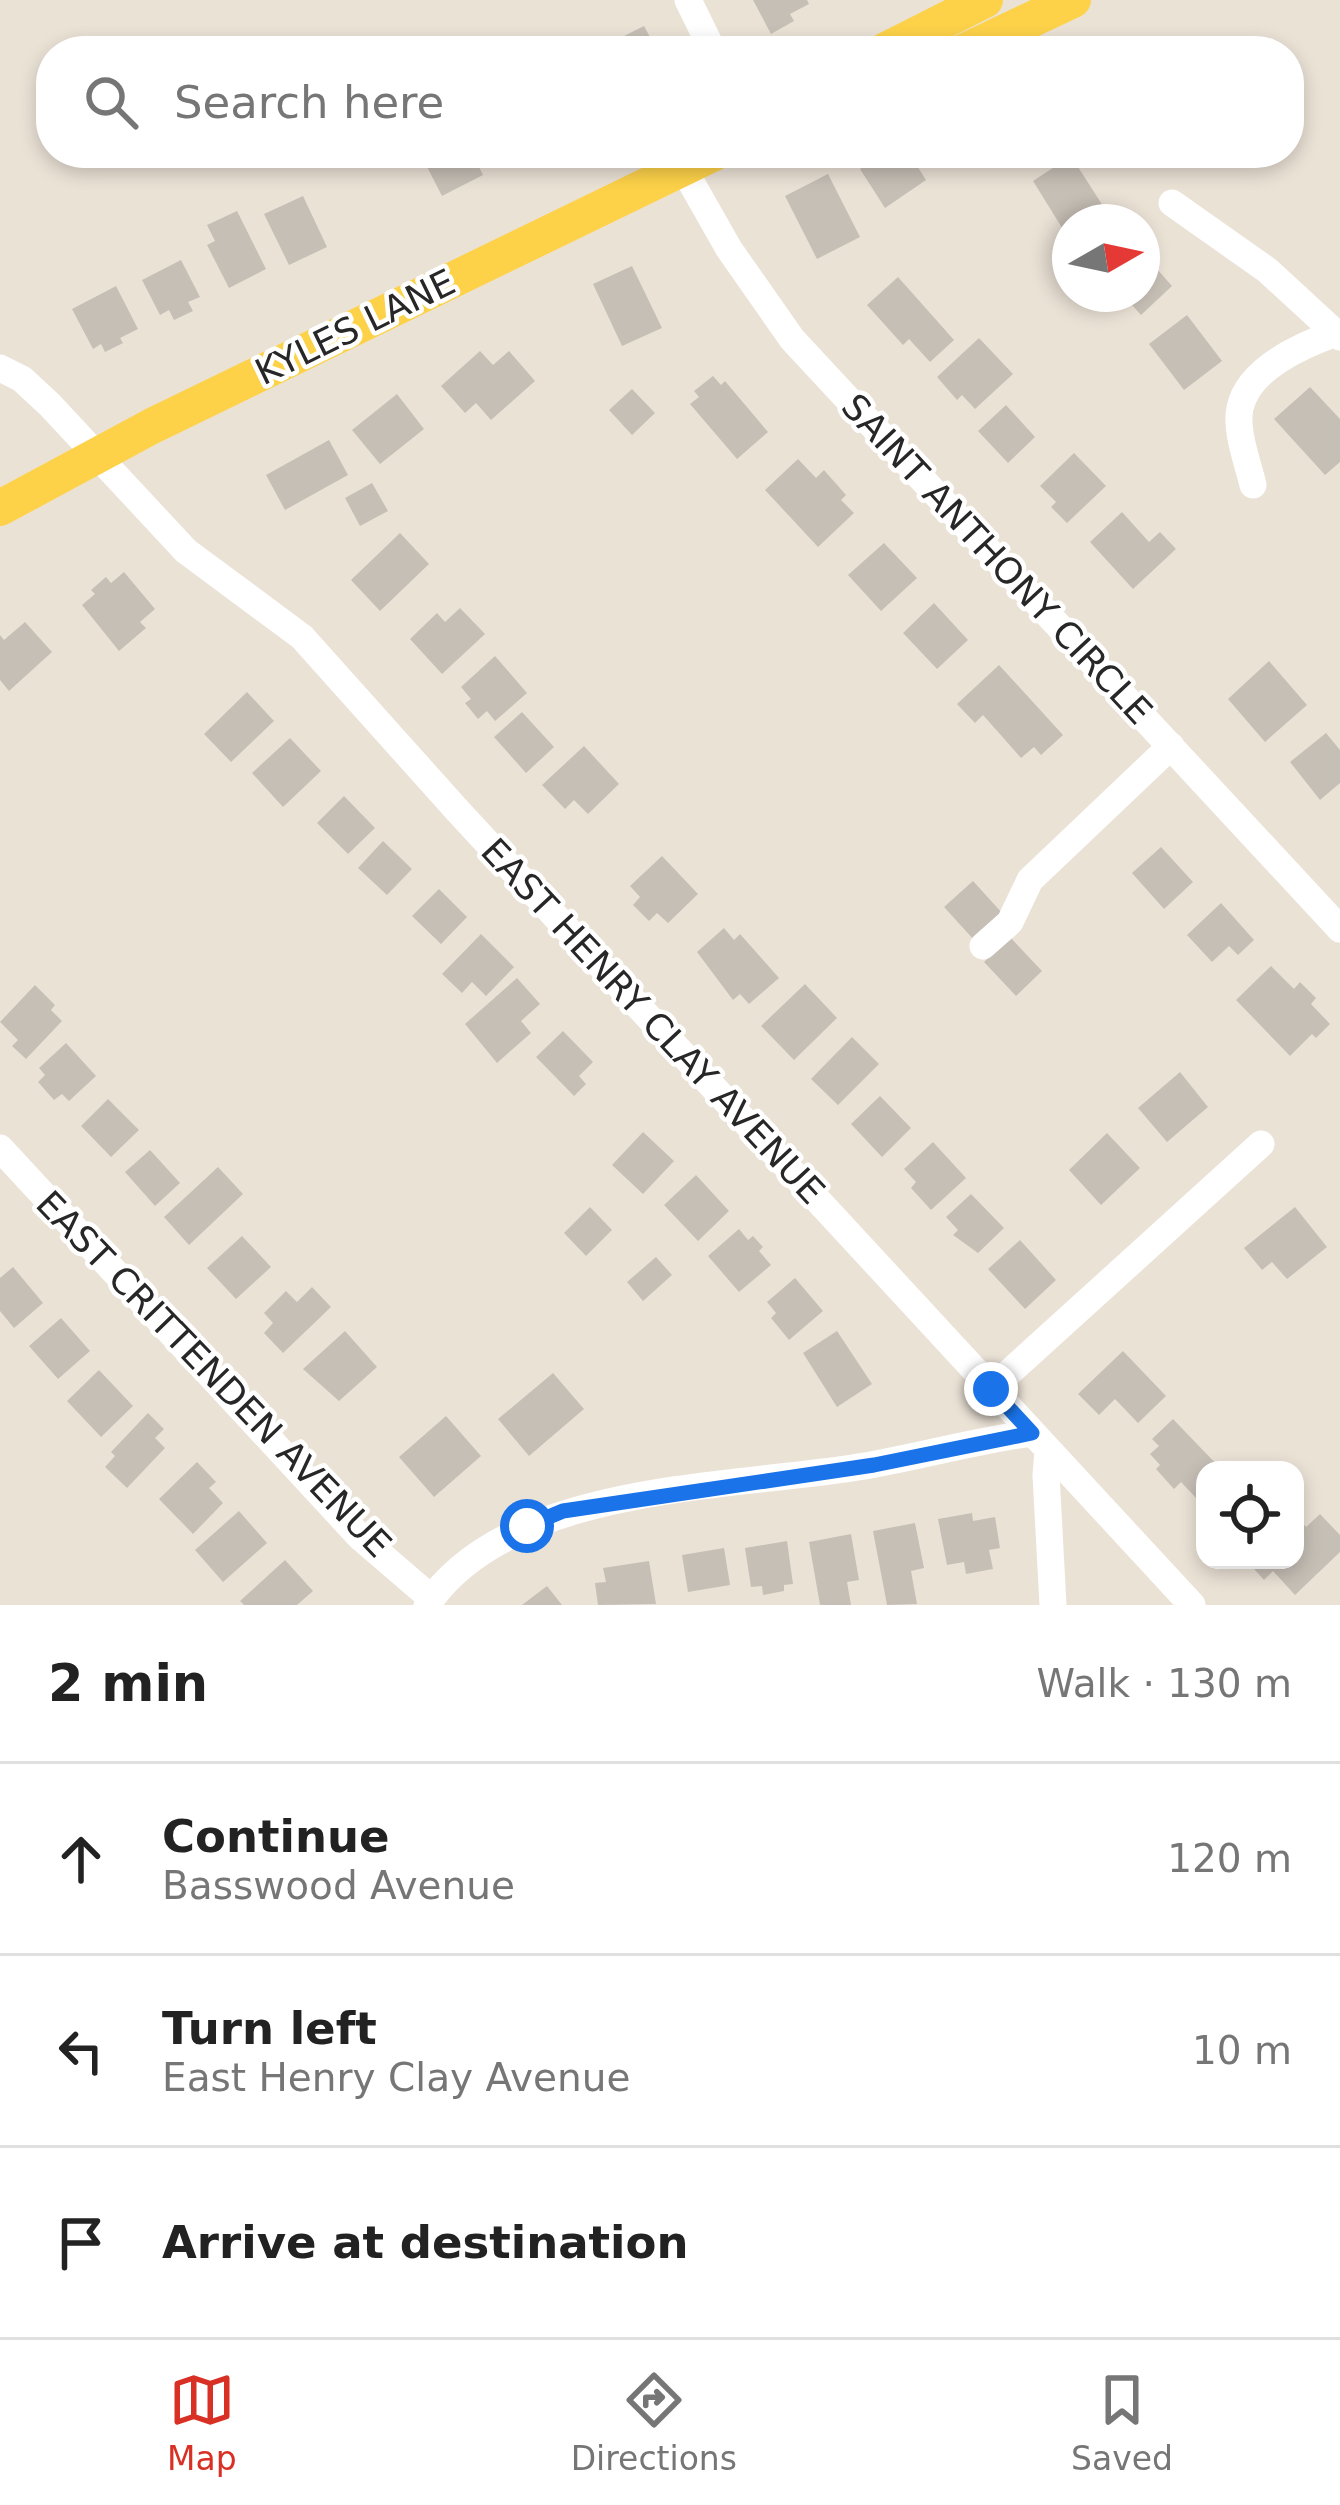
<!DOCTYPE html>
<html lang="en">
<head>
<meta charset="utf-8">
<style>
  :root { --surface:#fff; --page:#f2f2f2; --text:#222; --muted:#767676; --line:#e0e0e0; --accent:#d93025 }
  body { margin:0; font-family:"DejaVu Sans",sans-serif; background:var(--page); color:var(--text) }
  .controls { position:absolute; right:36px; bottom:36px; display:grid; overflow:hidden; border-radius:24px; box-shadow:0 6px 18px #0003 }
  .controls button { width:108px; height:108px; display:grid; place-items:center; padding:0; border:0; border-bottom:3px solid var(--line); background:var(--surface); color:var(--text); font:60px sans-serif }
  .compass { position:absolute; left:1052px; top:204px; width:108px; height:108px; border-radius:50%; background:var(--surface); box-shadow:0 6px 18px #0003; rotate:81deg }
  .stop { position:absolute; width:36px; height:36px; margin:-27px; border:9px solid #1a73e8; border-radius:50%; background:#fff }
  .stop.end { background:#1a73e8; border-color:#fff; box-shadow:0 3px 12px #0008 }
  .list { margin:0; padding:0; list-style:none }
  h2 { display:flex; justify-content:space-between; align-items:center; height:156px; margin:0; padding:0 48px; font-size:51px }
  h2 small { font-size:39px; font-weight:400; color:var(--muted) }
  .list li { display:grid; grid-template-columns:78px 1fr auto; gap:36px; align-items:center; box-sizing:border-box; height:192px; padding:0 48px; border-top:3px solid var(--line) }
  .list b { display:block; font-size:45px; white-space:nowrap }
  .list p { margin:0; font-size:39px; white-space:nowrap; color:var(--muted) }
  .list em { font-size:39px; font-style:normal; color:var(--muted) }
  .icon { flex:none; width:66px; height:66px; fill:none; stroke:currentColor; stroke-width:2; stroke-linecap:round; stroke-linejoin:round }
  .map { position:relative; flex:none; width:1340px; height:1605px; overflow:hidden }
  .search { position:absolute; background:var(--surface); box-shadow:0 6px 18px #0003; left:36px; right:36px; top:36px; height:132px; display:flex; align-items:center; gap:30px; box-sizing:border-box; padding:0 42px; border-radius:48px; color:var(--muted); font-size:45px }
  .sheet { height:732px; background:var(--surface) }
  nav { display:flex; justify-content:space-around; align-items:center; box-sizing:border-box; height:168px; border-top:3px solid var(--line); background:var(--surface); font-size:33px; color:var(--muted) }
  nav a { display:grid; justify-items:center; gap:6px }
  nav .on { color:var(--accent) }
  .map>svg:first-child { display:block }
  .building { fill:#c6bfb6 }
  .lines { fill:none; stroke-linecap:round; stroke-linejoin:round }
  .minor { stroke:#fff; stroke-width:27 }
  .major { stroke:#fdd249; stroke-width:36 }
  .route { stroke:#1a73e8; stroke-width:15 }
  .labels { text-anchor:middle; dominant-baseline:central; stroke-width:9; stroke-linejoin:round; paint-order:stroke }
  .street-label { font-size:36px; fill:#272727; stroke:#fff }
</style>
</head>
<body>
<div class="map">
<svg width="1340" height="1605" viewBox="0 0 1340 1605">
  <rect width="100%" height="100%" fill="#ebe2d6"/>
  <path class="building" d="M 753,0 L 807,0 L 809,4 L 790,14 L 794,21 L 771,34 Z
    M 644,26 L 657,50 L 667,45 L 670,51 L 617,51 L 612,42 Z
    M 420,153 L 472,153 L 483,175 L 442,196 Z
    M 885,153 L 909,153 L 926,180 L 885,208 L 860,169 Z
    M 1071,156 L 1103,206 L 1078,222 L 1070,222 L 1064,231 L 1033,181 Z
    M 828,174 L 860,237 L 817,259 L 785,196 Z
    M 303,196 L 327,247 L 289,265 L 264,214 Z
    M 237,211 L 266,269 L 229,288 L 207,245 L 215,241 L 207,225 Z
    M 1142,252 L 1172,286 L 1141,315 L 1122,294 L 1142,294 Z
    M 181,260 L 200,297 L 188,302 L 193,311 L 174,320 L 169,310 L 160,315 L 142,280 Z
    M 632,266 L 662,328 L 622,346 L 593,284 Z
    M 898,277 L 954,340 L 930,362 L 909,339 L 903,345 L 867,305 Z
    M 116,286 L 138,329 L 120,338 L 123,343 L 105,352 L 101,344 L 93,349 L 72,309 Z
    M 1187,315 L 1222,361 L 1184,390 L 1149,344 Z
    M 979,338 L 1013,374 L 975,409 L 962,395 L 957,400 L 937,377 Z
    M 480,351 L 493,365 L 509,351 L 535,381 L 491,420 L 476,403 L 465,413 L 441,386 Z
    M 713,376 L 721,385 L 725,381 L 768,432 L 737,459 L 690,404 L 699,397 L 694,391 Z
    M 1310,387 L 1340,419 L 1340,462 L 1325,475 L 1274,419 Z
    M 632,389 L 655,413 L 632,435 L 609,410 Z
    M 397,394 L 424,429 L 380,464 L 352,430 Z
    M 1006,405 L 1035,437 L 1008,463 L 978,431 Z
    M 329,440 L 348,475 L 285,510 L 266,475 Z
    M 1074,453 L 1106,486 L 1067,523 L 1051,507 L 1056,502 L 1040,486 Z
    M 798,459 L 816,478 L 824,470 L 846,495 L 841,500 L 854,513 L 818,547 L 765,490 Z
    M 372,483 L 388,511 L 360,526 L 345,498 Z
    M 1122,512 L 1149,542 L 1160,532 L 1176,549 L 1133,589 L 1090,542 Z
    M 400,533 L 429,564 L 380,611 L 351,580 Z
    M 884,543 L 917,578 L 881,611 L 848,575 Z
    M 124,572 L 155,609 L 140,622 L 146,628 L 119,651 L 82,605 L 95,594 L 91,590 L 106,577 L 111,583 Z
    M 934,603 L 968,640 L 937,669 L 903,633 Z
    M 460,608 L 485,634 L 442,674 L 410,639 L 437,613 L 445,622 Z
    M 25,622 L 52,652 L 9,691 L 0,680 L 0,635 L 4,640 Z
    M 495,656 L 527,693 L 495,721 L 487,711 L 478,719 L 465,703 L 471,699 L 461,687 Z
    M 1269,661 L 1307,705 L 1265,742 L 1228,699 Z
    M 999,665 L 1063,735 L 1041,755 L 1034,747 L 1021,758 L 983,715 L 975,723 L 957,704 Z
    M 247,692 L 274,721 L 231,762 L 204,734 Z
    M 522,712 L 554,747 L 526,773 L 494,737 Z
    M 1326,733 L 1340,750 L 1340,783 L 1320,800 L 1290,762 Z
    M 290,738 L 321,771 L 283,807 L 252,773 Z
    M 584,746 L 619,784 L 588,814 L 574,800 L 565,809 L 542,785 Z
    M 344,796 L 375,828 L 348,854 L 317,823 Z
    M 383,841 L 412,869 L 387,895 L 358,868 Z
    M 1161,847 L 1193,882 L 1164,909 L 1132,873 Z
    M 662,856 L 698,894 L 668,923 L 657,913 L 649,921 L 633,905 L 640,897 L 630,886 Z
    M 973,881 L 1003,914 L 975,941 L 944,907 Z
    M 439,889 L 467,917 L 441,944 L 412,916 Z
    M 1221,903 L 1254,940 L 1238,955 L 1229,946 L 1212,962 L 1187,935 Z
    M 724,928 L 734,940 L 740,934 L 779,978 L 749,1004 L 740,994 L 733,1000 L 697,952 Z
    M 481,934 L 514,967 L 486,996 L 472,982 L 462,993 L 442,974 Z
    M 1010,937 L 1042,971 L 1016,996 L 984,962 Z
    M 1271,966 L 1294,989 L 1300,982 L 1316,998 L 1311,1004 L 1330,1024 L 1316,1038 L 1312,1034 L 1290,1056 L 1236,1000 Z
    M 517,978 L 540,1004 L 521,1021 L 531,1033 L 497,1063 L 465,1024 Z
    M 805,984 L 837,1018 L 794,1060 L 761,1026 Z
    M 35,985 L 55,1005 L 51,1010 L 62,1021 L 26,1059 L 12,1046 L 18,1040 L 0,1022 Z
    M 563,1031 L 593,1062 L 579,1076 L 586,1084 L 574,1096 L 536,1057 Z
    M 852,1037 L 879,1064 L 838,1105 L 811,1079 Z
    M 66,1043 L 96,1076 L 69,1101 L 62,1094 L 54,1100 L 38,1082 L 45,1075 L 39,1068 Z
    M 1180,1072 L 1208,1107 L 1167,1142 L 1138,1108 Z
    M 880,1096 L 911,1128 L 882,1157 L 851,1124 Z
    M 108,1099 L 139,1130 L 111,1157 L 81,1126 Z
    M 643,1132 L 674,1161 L 643,1194 L 612,1165 Z
    M 1107,1133 L 1140,1168 L 1101,1205 L 1069,1170 Z
    M 933,1142 L 966,1178 L 931,1210 L 911,1188 L 916,1182 L 904,1169 Z
    M 150,1150 L 180,1183 L 155,1206 L 125,1172 Z
    M 218,1167 L 243,1194 L 189,1245 L 164,1217 Z
    M 696,1175 L 729,1211 L 698,1241 L 664,1205 Z
    M 971,1194 L 1004,1228 L 978,1253 L 953,1235 L 958,1230 L 946,1217 Z
    M 590,1207 L 612,1230 L 586,1256 L 564,1233 Z
    M 1295,1207 L 1327,1247 L 1287,1279 L 1272,1262 L 1262,1270 L 1244,1248 Z
    M 739,1229 L 748,1240 L 753,1236 L 763,1247 L 759,1251 L 771,1265 L 739,1292 L 708,1256 Z
    M 242,1236 L 271,1267 L 236,1299 L 207,1268 Z
    M 1020,1240 L 1056,1280 L 1025,1309 L 988,1269 Z
    M 656,1257 L 672,1275 L 643,1301 L 627,1282 Z
    M 13,1267 L 43,1303 L 14,1328 L 0,1311 L 0,1278 Z
    M 795,1278 L 823,1311 L 789,1340 L 771,1318 L 776,1313 L 767,1302 Z
    M 312,1287 L 331,1307 L 283,1353 L 264,1333 L 273,1323 L 264,1313 L 286,1291 L 297,1302 Z
    M 61,1318 L 90,1351 L 58,1379 L 29,1346 Z
    M 345,1331 L 377,1367 L 339,1401 L 303,1369 Z
    M 837,1331 L 872,1384 L 837,1407 L 803,1353 Z
    M 1123,1351 L 1166,1396 L 1138,1423 L 1115,1399 L 1099,1415 L 1078,1394 Z
    M 99,1370 L 133,1406 L 101,1437 L 67,1401 Z
    M 553,1373 L 584,1409 L 529,1456 L 498,1419 Z
    M 148,1413 L 164,1429 L 155,1438 L 165,1448 L 127,1488 L 105,1467 L 115,1456 L 111,1452 Z
    M 446,1416 L 481,1456 L 434,1497 L 399,1457 Z
    M 1173,1419 L 1222,1470 L 1205,1470 L 1205,1490 L 1196,1498 L 1181,1482 L 1174,1489 L 1156,1469 L 1160,1465 L 1150,1454 L 1159,1446 L 1152,1439 Z
    M 197,1462 L 216,1482 L 209,1488 L 223,1503 L 193,1534 L 159,1499 Z
    M 239,1511 L 267,1543 L 223,1582 L 195,1550 Z
    M 972,1513 L 973,1521 L 995,1517 L 1000,1548 L 989,1550 L 993,1569 L 966,1574 L 964,1562 L 947,1565 L 938,1519 Z
    M 1320,1514 L 1340,1535 L 1340,1552 L 1295,1595 L 1273,1571 L 1264,1580 L 1246,1560 L 1295,1560 L 1295,1515 L 1306,1527 Z
    M 915,1523 L 924,1568 L 911,1571 L 917,1604 L 887,1605 L 873,1531 Z
    M 851,1534 L 859,1580 L 847,1582 L 851,1605 L 820,1605 L 809,1542 Z
    M 787,1541 L 793,1584 L 784,1585 L 784,1591 L 763,1595 L 762,1586 L 751,1587 L 745,1548 Z
    M 724,1548 L 730,1585 L 688,1592 L 682,1555 Z
    M 285,1560 L 313,1591 L 297,1605 L 244,1605 L 240,1601 Z
    M 649,1561 L 656,1604 L 598,1605 L 595,1583 L 606,1582 L 603,1568 Z
    M 547,1586 L 562,1605 L 522,1605 Z"/>
  <g class="lines">
    <path class="minor" d="M 688,0 L 713,51
      M 683,168 L 729,249 L 792,339 L 1340,929
      M 1172,203 L 1267,270 L 1340,337
      M 0,368 L 22,379 L 50,405 L 186,551 L 302,637 L 457,810 L 1192,1605
      M 1253,485 C 1248,463 1235,431 1240,408 C 1248,369 1302,345 1336,333
      M 983,946 L 1010,922 L 1030,880 L 1171,746
      M 0,1148 L 360,1537 L 431,1598
      M 991,1389 L 1261,1144
      M 1048,1451 L 1046,1475 L 1053,1605
      M 427,1605 C 507,1486 723,1488 852,1468 C 912,1459 971,1441 1032,1433"/>
    <path class="major" d="M 884,51 L 985,0
      M 965,51 L 1073,0
      M 0,508 L 152,426 L 714,153"/>
  </g>
  <g class="lines">
    <path class="route" d="M 527,1526 L 563,1511 L 874,1465 L 1032,1433 L 991,1389"/>
  </g>
  <g class="labels">
    <g class="street-label">
      <text transform="translate(355 327) rotate(-26)">KYLES LANE</text>
      <text transform="translate(997 559) rotate(47)">SAINT ANTHONY CIRCLE</text>
      <text transform="translate(653 1021) rotate(47)">EAST HENRY CLAY AVENUE</text>
      <text transform="translate(214 1374) rotate(46)">EAST CRITTENDEN AVENUE</text>
    </g>
  </g>
</svg>
<div class="controls">
<button><svg class="icon" aria-label="locate" viewBox="0 0 24 24"><circle cx="12" cy="12" r="6"/><path d="M12 2v4M12 18v4M2 12h4M18 12h4"/></svg></button>
</div>
<svg class="compass" viewBox="-18 -18 36 36"><path d="M0-13l5 13h-10z" fill="#e53935"/><path d="M0 13l5-13h-10z" fill="#767676"/></svg>
<div class="stop" style="left:527px;top:1526px"></div>
<div class="stop end" style="left:991px;top:1389px"></div>
<div class="search"><svg class="icon" aria-label="search" viewBox="0 0 24 24"><circle cx="10" cy="10" r="6"/><path d="M15 15l6 6"/></svg>Search here</div>
</div>
<section class="sheet">
<h2>2 min<small>Walk · 130 m</small></h2>
<ul class="list">
<li><svg class="icon" aria-label="ahead" viewBox="0 0 24 24"><path d="M12 20V5M6 11l6-6 6 6"/></svg><div><b>Continue</b><p>Basswood Avenue</p></div><em>120 m</em></li>
<li><svg class="icon" aria-label="left" viewBox="0 0 24 24"><path d="M17 20v-9H6M10 6l-5 5 5 5"/></svg><div><b>Turn left</b><p>East Henry Clay Avenue</p></div><em>10 m</em></li>
<li><svg class="icon" aria-label="arrive" viewBox="0 0 24 24"><path d="M6 21V4h12l-3 4 3 4H6"/></svg><div><b>Arrive at destination</b></div></li>
</ul>
</section>
<nav>
<a class="on"><svg class="icon" aria-label="map" viewBox="0 0 24 24"><path d="M3 6l6-2 6 2 6-2v14l-6 2-6-2-6 2zM9 4v14M15 6v14"/></svg>Map</a>
<a><svg class="icon" aria-label="directions" viewBox="0 0 24 24"><path d="M12 3l9 9-9 9-9-9zM9 14v-3h6M13 9l2 2-2 2"/></svg>Directions</a>
<a><svg class="icon" aria-label="saved" viewBox="0 0 24 24"><path d="M7 4h10v16l-5-4-5 4z"/></svg>Saved</a>
</nav>
</body>
</html>
